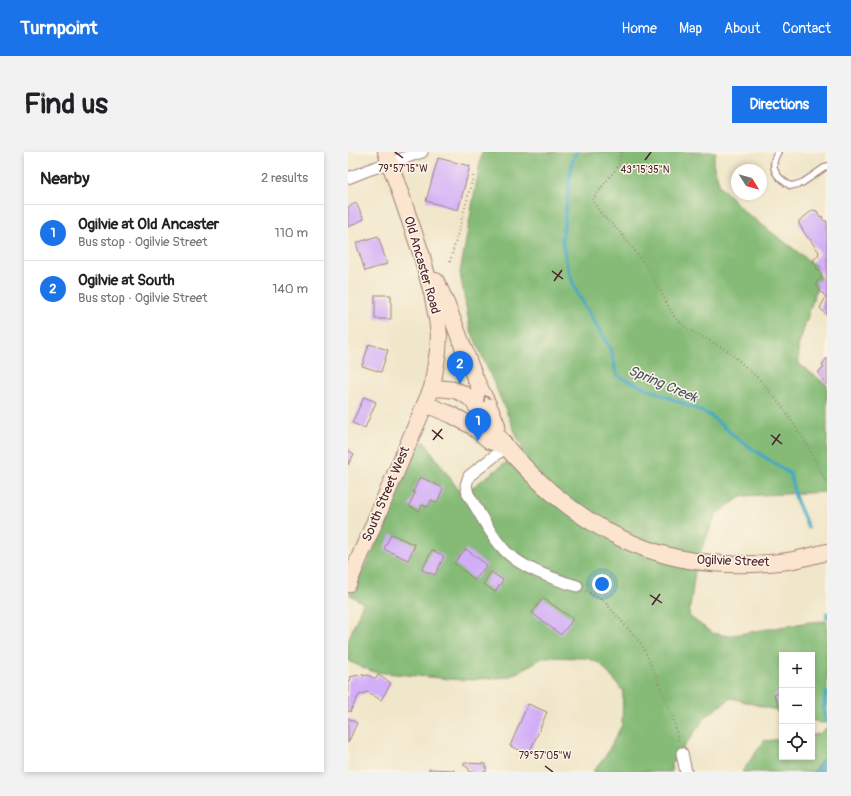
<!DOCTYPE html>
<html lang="en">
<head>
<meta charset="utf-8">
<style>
  :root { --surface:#fff; --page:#f2f2f2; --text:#202124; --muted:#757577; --line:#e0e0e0; --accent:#1a73e8 }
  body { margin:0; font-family:Pangolin,sans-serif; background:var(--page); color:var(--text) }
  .controls { position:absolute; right:12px; bottom:12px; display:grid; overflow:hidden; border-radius:0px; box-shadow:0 2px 6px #0003 }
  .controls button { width:36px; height:36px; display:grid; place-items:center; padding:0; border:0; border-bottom:1px solid var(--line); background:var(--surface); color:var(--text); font:20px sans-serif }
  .compass { position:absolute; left:383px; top:12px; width:36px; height:36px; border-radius:50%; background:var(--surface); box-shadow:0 2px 6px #0003; rotate:127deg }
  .you { position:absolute; left:254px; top:432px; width:14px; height:14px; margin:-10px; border:3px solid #fff; border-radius:50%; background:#1a73e8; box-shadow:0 0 0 6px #1a73e833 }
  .badge { display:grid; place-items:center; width:26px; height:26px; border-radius:50%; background:var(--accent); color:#fff; font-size:13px; font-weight:700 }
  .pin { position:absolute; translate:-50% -33px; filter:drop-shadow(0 1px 2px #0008) }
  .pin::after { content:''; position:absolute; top:21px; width:14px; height:12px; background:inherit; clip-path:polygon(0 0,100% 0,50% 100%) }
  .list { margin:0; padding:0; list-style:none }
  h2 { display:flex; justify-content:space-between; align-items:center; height:52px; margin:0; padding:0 16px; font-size:17px }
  h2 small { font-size:13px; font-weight:400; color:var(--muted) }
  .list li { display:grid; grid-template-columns:26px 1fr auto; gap:12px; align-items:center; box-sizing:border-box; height:56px; padding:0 16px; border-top:1px solid var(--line) }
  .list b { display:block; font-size:15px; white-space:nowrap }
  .list p { margin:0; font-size:13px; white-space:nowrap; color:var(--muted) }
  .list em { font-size:13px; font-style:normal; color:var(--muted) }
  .icon { flex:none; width:22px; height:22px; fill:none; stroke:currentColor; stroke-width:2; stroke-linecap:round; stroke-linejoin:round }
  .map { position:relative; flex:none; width:479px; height:620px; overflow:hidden; border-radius:0px }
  header { display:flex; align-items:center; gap:24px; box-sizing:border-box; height:56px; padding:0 20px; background:var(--accent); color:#fff }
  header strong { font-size:19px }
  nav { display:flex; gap:22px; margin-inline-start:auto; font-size:14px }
  .intro { display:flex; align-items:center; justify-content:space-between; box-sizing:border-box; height:96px; padding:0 24px }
  h1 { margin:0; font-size:28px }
  .button { padding:10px 18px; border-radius:0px; background:var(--accent); color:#fff; font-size:14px; font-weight:700 }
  main { display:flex; gap:24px; padding:0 24px }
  aside { flex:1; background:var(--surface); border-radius:0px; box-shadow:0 2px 6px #0003 }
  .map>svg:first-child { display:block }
  .forest { fill:#85bb77; stroke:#686d51 }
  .water { fill:#42a7c2; stroke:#466376 }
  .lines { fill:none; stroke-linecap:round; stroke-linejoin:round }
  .stream { stroke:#42a7c2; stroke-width:3.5 }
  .building { fill:#d2aef8 }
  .lane-casing { stroke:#9d827a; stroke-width:8 }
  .street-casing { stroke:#9d827a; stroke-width:13 }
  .secondary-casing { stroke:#9d827a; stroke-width:18 }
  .path { stroke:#9d827a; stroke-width:2; stroke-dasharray:1 3; stroke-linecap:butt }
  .lane { stroke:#fff; stroke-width:5.5 }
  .street { stroke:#fff; stroke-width:11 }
  .secondary { stroke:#fbe5cf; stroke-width:16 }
  .oneway { stroke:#a2827d }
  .ticks { fill:none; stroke:#4a1f2b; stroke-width:1.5 }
  .labels { text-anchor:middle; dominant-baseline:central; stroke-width:3; stroke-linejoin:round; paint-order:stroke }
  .street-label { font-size:13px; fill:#4a1f2b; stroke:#fcf5e5 }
  .water-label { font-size:14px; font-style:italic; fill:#475567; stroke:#fcf5e5 }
  .ticks-label { font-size:10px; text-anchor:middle; fill:#4a1f2b; stroke:#fcf5e5; stroke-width:3; stroke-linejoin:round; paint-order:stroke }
</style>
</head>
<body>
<header>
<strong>Turnpoint</strong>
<nav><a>Home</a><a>Map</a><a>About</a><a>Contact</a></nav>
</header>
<div class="intro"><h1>Find us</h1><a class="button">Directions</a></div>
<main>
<aside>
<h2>Nearby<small>2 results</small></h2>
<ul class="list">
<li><span class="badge">1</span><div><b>Ogilvie at Old Ancaster</b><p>Bus stop · Ogilvie Street</p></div><em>110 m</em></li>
<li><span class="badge">2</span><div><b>Ogilvie at South</b><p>Bus stop · Ogilvie Street</p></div><em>140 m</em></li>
</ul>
</aside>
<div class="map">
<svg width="479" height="620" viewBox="0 0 479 620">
  <rect width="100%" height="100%" fill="#fcf5e5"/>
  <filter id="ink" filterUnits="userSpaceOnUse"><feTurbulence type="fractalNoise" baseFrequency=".025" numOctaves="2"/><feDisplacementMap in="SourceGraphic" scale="8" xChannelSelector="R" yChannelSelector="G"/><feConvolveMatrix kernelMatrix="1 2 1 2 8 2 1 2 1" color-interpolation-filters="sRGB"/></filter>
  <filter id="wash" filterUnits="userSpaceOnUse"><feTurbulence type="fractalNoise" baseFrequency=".012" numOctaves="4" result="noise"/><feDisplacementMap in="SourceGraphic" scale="16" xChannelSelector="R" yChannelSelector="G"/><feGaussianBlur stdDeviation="0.9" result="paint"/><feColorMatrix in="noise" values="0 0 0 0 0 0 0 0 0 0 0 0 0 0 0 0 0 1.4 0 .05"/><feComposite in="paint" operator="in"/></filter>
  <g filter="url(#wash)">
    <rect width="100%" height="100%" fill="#f0e6c9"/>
    <path class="forest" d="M 134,0 L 368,0 L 365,11 L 372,34 L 397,60 L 468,114 L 472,126 L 450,195 L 451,212 L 479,233 L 479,340 L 394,344 L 368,362 L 348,411 L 341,464 L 364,481 L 379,484 L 462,470 L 479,469 L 479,570 L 473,571 L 464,568 L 464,503 L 434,503 L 434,560 L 383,546 L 358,564 L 323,613 L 324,620 L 245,620 L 257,605 L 274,573 L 275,539 L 253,512 L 239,506 L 196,505 L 161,525 L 114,528 L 26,520 L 0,509 L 0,489 L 15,451 L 1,442 L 37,377 L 56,312 L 76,289 L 114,343 L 175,298 L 122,176 L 112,121 Z
      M 479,575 L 479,620 L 394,620 L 416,589 L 434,587 L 434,605 L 464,605 L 464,583 L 471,582 Z"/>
    <path class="water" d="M 479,602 L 479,620 L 465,620 Z"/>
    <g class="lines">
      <path class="stream" d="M 229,0 L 224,10 L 214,88 L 220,117 L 229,141 L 263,198 L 269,224 L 362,263 L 390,287 L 442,322 L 448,347 L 460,375
        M 479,461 L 479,466
        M 479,540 C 475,550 474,561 479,571"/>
    </g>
    <g id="blocks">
      <path class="building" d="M 90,6 L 122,14 L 110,58 L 78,49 Z
        M 8,51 L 16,67 L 0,75 L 0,55 Z
        M 465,58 L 469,59 L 472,65 L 474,64 L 475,66 L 474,67 L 476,69 L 479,69 L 479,164 L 472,156 L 478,145 L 471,138 L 472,138 L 468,133 L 469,129 L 474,126 L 474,123 L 470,117 L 469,118 L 468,116 L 469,115 L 465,111 L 466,107 L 470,104 L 471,100 L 463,89 L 463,88 L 459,85 L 451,72 L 451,69 Z
        M 30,84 L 39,112 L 17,119 L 8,91 Z
        M 27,143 L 43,143 L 43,167 L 27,167 Z
        M 21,192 L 40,198 L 33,220 L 14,214 Z
        M 479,206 L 479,233 L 471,222 L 471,219 L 476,216 L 474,213 Z
        M 16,245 L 28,250 L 17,276 L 4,271 Z
        M 0,298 L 6,302 L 0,313 Z
        M 72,325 L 95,336 L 89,351 L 83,348 L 80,355 L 74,353 L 71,359 L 61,354 L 67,341 L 65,340 Z
        M 43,382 L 67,393 L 60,408 L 36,397 Z
        M 118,397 L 139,413 L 127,428 L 106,411 Z
        M 84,398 L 96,404 L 87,423 L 74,418 Z
        M 143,420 L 155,428 L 147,440 L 135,432 Z
        M 195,446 L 225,467 L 213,483 L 184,461 Z
        M 15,522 L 15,524 L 20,523 L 28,527 L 30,523 L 43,531 L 33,548 L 20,540 L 11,543 L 2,560 L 0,559 L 0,529 L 3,528 L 2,525 Z
        M 434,539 L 434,562 L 426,543 Z
        M 180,552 L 199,560 L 181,602 L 162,594 Z
        M 0,566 L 9,571 L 0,591 Z
        M 116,611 L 138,612 L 138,620 L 122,620 L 120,616 L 116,613 Z
        M 81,617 L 106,618 L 106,620 L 81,620 Z"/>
    </g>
  </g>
  <g filter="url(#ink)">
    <use href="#blocks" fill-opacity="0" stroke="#9d827a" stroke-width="1"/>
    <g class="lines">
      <g class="lane-casing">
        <path id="lane" d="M 430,0 C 420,16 429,26 443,34 L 454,31 L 479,14"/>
      </g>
      <g class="street-casing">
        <path id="street" d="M 0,26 L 23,17 L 74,0
          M 158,295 L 121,324 L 118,333 L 120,342 C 130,358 141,380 153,394 C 168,414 205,427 229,434
          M 334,601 L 338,620"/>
      </g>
      <g class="secondary-casing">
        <path id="secondary" d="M 88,129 C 104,161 114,195 128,228 C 135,243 143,257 149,273
          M 84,236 C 101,237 110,236 124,248 C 138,267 151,288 168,306 C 203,344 247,378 296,396 C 341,413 393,415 440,409 C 453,407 466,403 479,400
          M 77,252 L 104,263 L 124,274 L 142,289 L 156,294
          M 0,432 L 84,236 L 90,199 L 91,183 L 89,167 L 84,141 L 73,101 L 38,0"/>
      </g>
      <path class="path" d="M 274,0 L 270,14 L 244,48 L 254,63 L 273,81 L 299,115 L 327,166 L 341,178 L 379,198 L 415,231 L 433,253 L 460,294 L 479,332
        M 102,110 L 126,22
        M 238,439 L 256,449 L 294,493 L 308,524 L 325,566 L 331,591"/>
      <use href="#lane" class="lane"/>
      <use href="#street" class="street"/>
      <use href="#secondary" class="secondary"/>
    </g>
    <defs><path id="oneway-chevron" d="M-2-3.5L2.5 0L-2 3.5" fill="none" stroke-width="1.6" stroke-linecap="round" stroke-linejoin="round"/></defs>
    <use class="oneway" href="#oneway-chevron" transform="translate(138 246) rotate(-118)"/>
  </g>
  <path class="ticks" d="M 47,0 L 55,6M 297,8 L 303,0M 204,119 L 215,127M 206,129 L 214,118M 84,278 L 95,287M 423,283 L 434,292M 85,288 L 94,277M 424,293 L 432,282M 302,443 L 314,451M 304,453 L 312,442M 197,614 L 205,620"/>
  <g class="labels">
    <g class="street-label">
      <text transform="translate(74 113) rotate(74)">Old Ancaster Road</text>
      <text transform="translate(38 342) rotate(-67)">South Street West</text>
      <text transform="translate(385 409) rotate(2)">Ogilvie Street</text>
    </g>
    <g class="water-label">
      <text transform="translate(315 232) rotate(23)">Spring Creek</text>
    </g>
  </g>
  <g class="ticks-label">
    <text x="55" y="20">79°57'15"W</text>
    <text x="297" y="21">43°15'35"N</text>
    <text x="197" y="607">79°57'05"W</text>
  </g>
</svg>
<div class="controls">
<button>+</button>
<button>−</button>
<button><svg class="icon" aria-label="locate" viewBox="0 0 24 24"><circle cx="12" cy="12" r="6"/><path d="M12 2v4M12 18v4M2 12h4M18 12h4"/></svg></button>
</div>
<svg class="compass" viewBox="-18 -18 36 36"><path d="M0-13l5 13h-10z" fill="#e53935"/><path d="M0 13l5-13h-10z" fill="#757577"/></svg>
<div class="you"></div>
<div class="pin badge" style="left:130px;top:289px">1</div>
<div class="pin badge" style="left:112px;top:232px">2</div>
</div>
</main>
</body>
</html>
